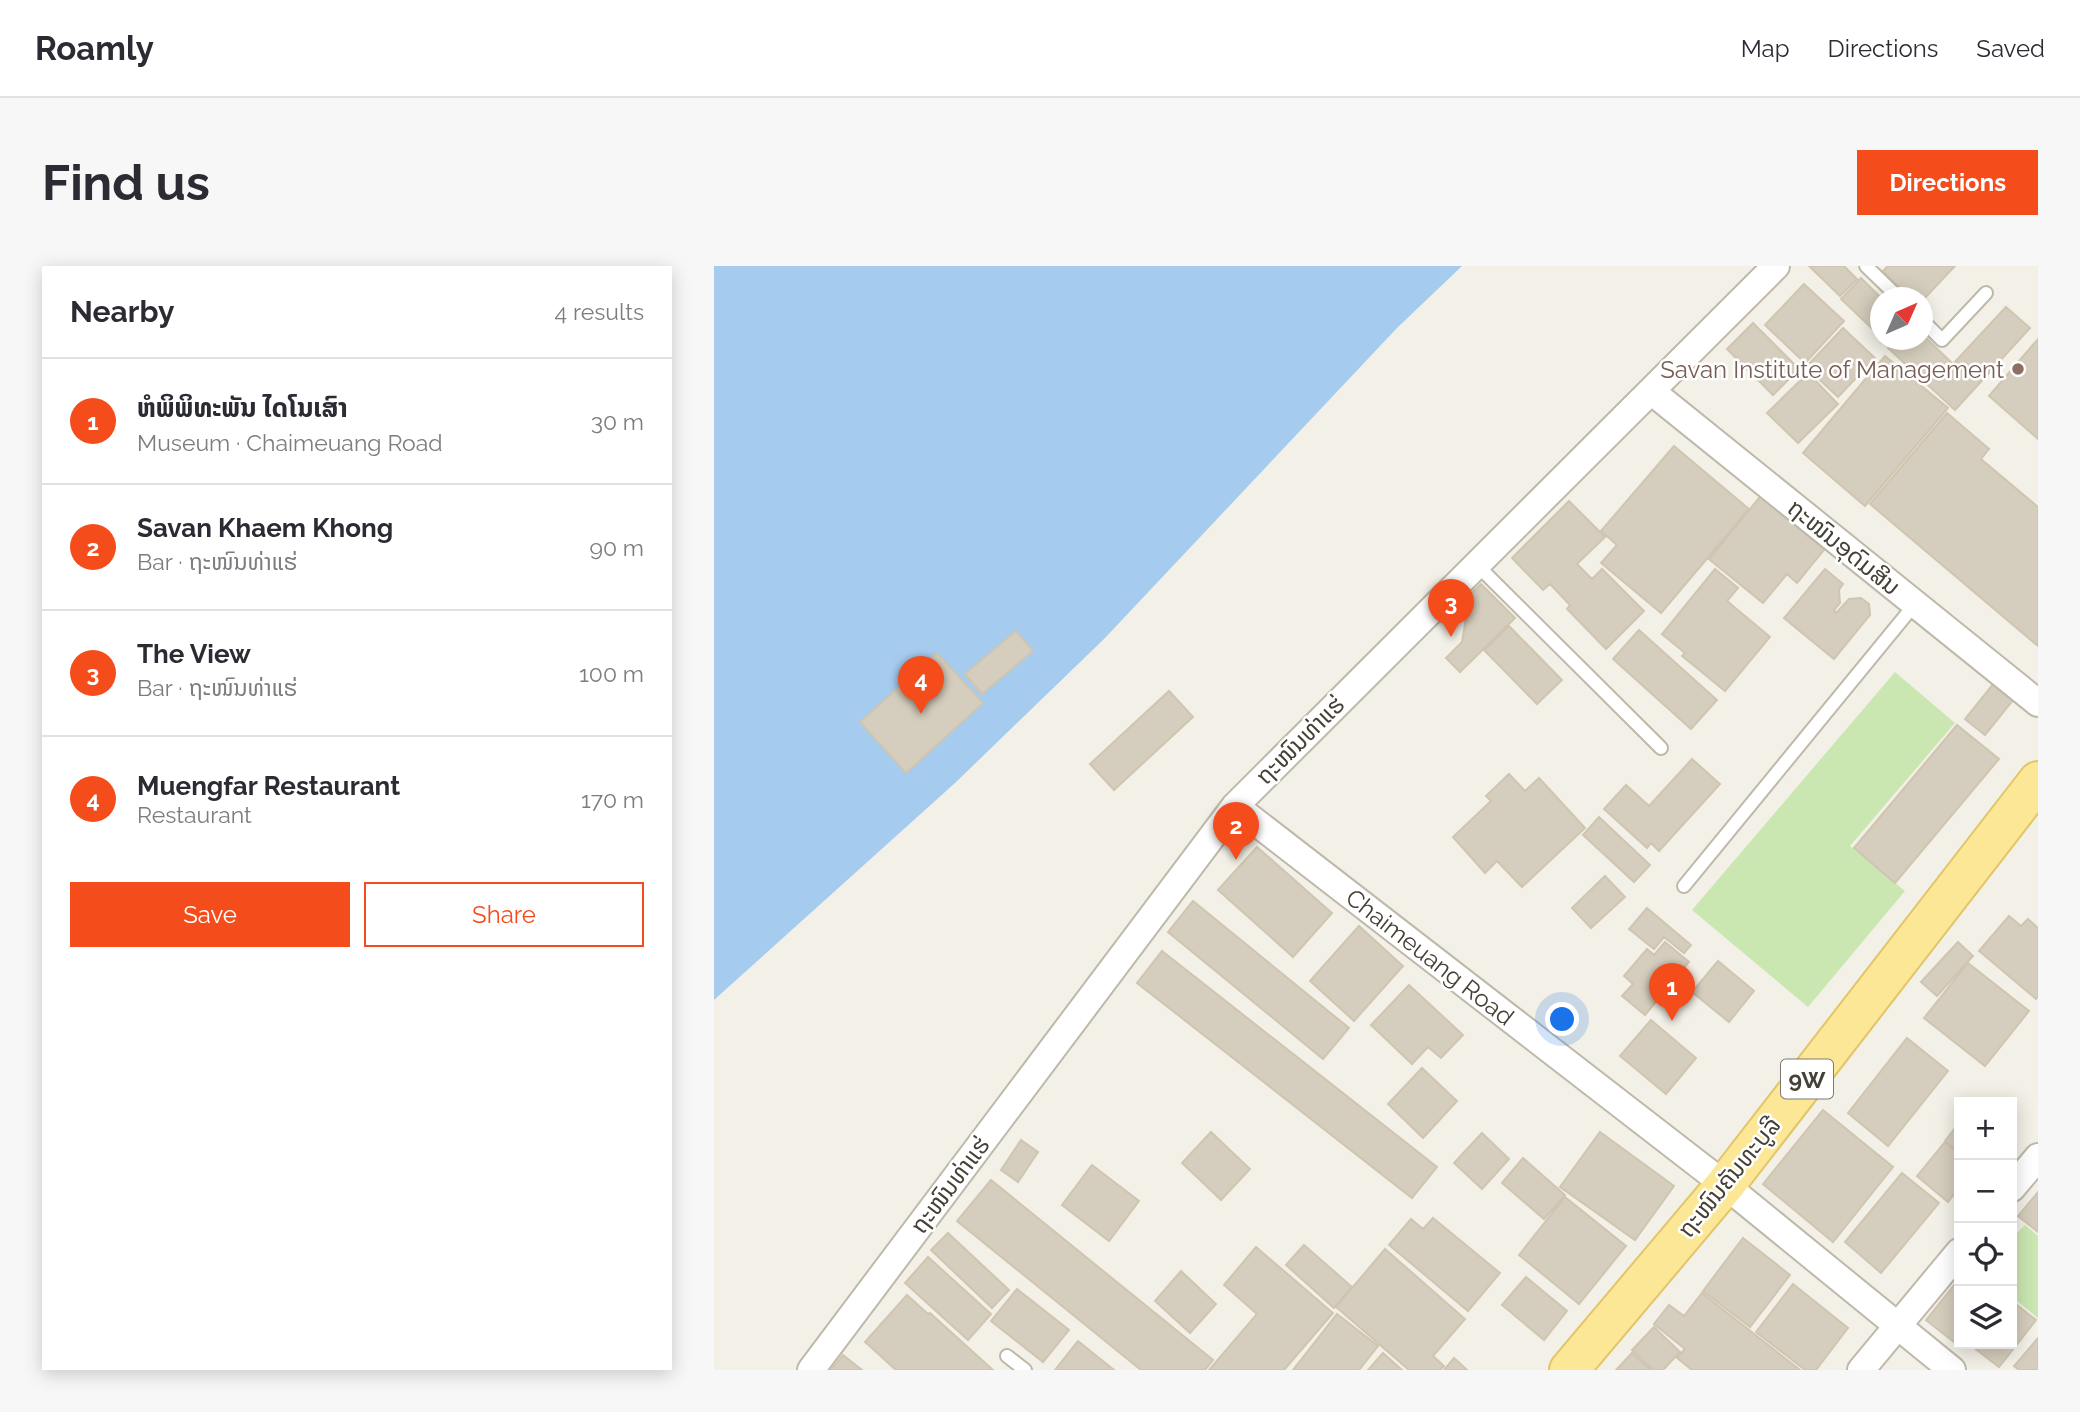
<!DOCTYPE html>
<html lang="en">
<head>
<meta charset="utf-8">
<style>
  :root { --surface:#fff; --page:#f7f7f7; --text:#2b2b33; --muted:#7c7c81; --line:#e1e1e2; --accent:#f54c1c }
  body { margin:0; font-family:Raleway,"Noto Sans Lao",sans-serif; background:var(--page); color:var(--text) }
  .controls { position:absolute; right:21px; bottom:21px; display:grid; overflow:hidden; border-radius:0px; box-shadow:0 4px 18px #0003 }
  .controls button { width:63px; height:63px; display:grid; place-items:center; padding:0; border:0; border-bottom:2px solid var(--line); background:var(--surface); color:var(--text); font:35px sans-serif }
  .compass { position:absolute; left:1156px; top:21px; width:63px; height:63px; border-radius:50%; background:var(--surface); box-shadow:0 4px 18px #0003; rotate:45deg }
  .you { position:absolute; left:849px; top:754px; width:24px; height:24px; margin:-18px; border:5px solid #fff; border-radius:50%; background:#1a73e8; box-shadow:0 0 0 10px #1a73e833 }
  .badge { display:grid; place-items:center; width:46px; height:46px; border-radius:50%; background:var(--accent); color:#fff; font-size:23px; font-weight:700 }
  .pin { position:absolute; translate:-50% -58px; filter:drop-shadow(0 2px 4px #0008) }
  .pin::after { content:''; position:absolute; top:37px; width:24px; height:21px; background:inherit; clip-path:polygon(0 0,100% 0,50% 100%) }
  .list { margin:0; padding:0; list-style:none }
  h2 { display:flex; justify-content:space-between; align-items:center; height:91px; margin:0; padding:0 28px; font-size:30px }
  h2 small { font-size:23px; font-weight:400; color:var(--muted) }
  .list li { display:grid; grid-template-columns:46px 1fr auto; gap:21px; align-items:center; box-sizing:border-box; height:126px; padding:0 28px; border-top:2px solid var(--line) }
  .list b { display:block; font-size:26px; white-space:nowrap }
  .list p { margin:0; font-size:23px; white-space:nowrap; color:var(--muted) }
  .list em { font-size:23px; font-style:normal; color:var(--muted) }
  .actions { display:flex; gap:14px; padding:21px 28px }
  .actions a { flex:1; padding:16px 0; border:2px solid var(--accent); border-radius:0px; text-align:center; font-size:24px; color:var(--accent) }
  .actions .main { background:var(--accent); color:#fff }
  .icon { flex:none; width:38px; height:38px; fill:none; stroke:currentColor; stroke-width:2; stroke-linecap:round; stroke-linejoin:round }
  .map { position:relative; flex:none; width:1324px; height:1104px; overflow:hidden; border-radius:0px }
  header { display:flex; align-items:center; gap:42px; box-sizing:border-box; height:98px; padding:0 35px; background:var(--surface); border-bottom:2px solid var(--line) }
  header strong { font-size:33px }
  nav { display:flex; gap:38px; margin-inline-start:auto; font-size:24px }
  .intro { display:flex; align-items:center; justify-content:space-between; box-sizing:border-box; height:168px; padding:0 42px }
  h1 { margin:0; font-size:49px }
  .button { padding:18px 32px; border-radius:0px; background:var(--accent); color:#fff; font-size:24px; font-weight:700 }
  main { display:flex; gap:42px; padding:0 42px }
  aside { flex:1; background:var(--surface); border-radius:0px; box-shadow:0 4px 18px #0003 }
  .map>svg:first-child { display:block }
  .green { fill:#cae7b1 }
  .water { fill:#a5cbef }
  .building { fill:#d5cdbd; stroke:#cfc5b0; stroke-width:2 }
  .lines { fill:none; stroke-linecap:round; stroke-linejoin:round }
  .service-casing { stroke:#bfb9aa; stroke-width:16 }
  .minor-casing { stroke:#bfb9aa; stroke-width:30 }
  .primary-casing { stroke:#e1c567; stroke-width:42 }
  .service { stroke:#fff; stroke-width:12 }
  .minor { stroke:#fff; stroke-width:26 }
  .primary { stroke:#fce797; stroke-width:38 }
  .education-dot { fill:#8d6e63; stroke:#fff; stroke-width:2.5 }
  .labels { text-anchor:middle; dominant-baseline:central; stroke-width:5; stroke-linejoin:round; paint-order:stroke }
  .shield { fill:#fff; stroke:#7e7a72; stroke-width:2 }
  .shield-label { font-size:23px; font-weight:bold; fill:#464136 }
  .education-label { font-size:24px; fill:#785e54; stroke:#fff; text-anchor:end }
  .street-label { font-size:24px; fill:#464136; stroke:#fff }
</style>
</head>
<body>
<header>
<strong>Roamly</strong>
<nav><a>Map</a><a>Directions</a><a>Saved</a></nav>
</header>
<div class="intro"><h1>Find us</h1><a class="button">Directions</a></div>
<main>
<aside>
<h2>Nearby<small>4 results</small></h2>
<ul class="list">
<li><span class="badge">1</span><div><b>ຫໍພິພິທະພັນ ໄດໂນເສົາ</b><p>Museum · Chaimeuang Road</p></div><em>30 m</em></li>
<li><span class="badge">2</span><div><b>Savan Khaem Khong</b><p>Bar · ຖະໜົນທ່າແຮ່</p></div><em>90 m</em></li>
<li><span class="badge">3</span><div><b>The View</b><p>Bar · ຖະໜົນທ່າແຮ່</p></div><em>100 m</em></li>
<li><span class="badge">4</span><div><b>Muengfar Restaurant</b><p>Restaurant</p></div><em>170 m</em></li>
</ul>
<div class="actions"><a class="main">Save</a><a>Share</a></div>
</aside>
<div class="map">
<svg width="1324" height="1104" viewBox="0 0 1324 1104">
  <rect width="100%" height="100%" fill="#f3f0e7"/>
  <path class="green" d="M 1181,406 L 1241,457 L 1136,580 L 1191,625 L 1094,741 L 978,644 Z
    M 1311,959 L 1324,970 L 1324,1052 L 1298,1031 L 1298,961 L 1304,966 Z"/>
  <path class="water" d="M 0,0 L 748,0 L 683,62 L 390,373 L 241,517 L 0,734 Z"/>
  <path class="building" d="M 1095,0 L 1130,0 L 1143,13 L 1126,30 Z
    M 1174,0 L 1241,0 L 1209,34 L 1209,32 L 1196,32 L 1169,5 Z
    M 1147,12 L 1167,32 L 1167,71 L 1127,33 Z
    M 1090,18 L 1130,55 L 1091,97 L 1051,59 Z
    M 1292,41 L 1316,62 L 1241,144 L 1174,82 L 1181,74 L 1209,74 L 1209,69 L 1239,98 Z
    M 1039,57 L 1085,103 L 1059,129 L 1013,83 Z
    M 1129,62 L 1161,92 L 1124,131 L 1092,101 Z
    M 1324,73 L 1324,173 L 1275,130 Z
    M 1171,90 L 1234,142 L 1151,240 L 1089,187 Z
    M 1094,107 L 1124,138 L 1084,177 L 1053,147 Z
    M 1233,147 L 1275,183 L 1267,193 L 1324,241 L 1324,380 L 1156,238 Z
    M 960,180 L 1035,243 L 947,347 L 887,297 L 903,279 L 887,265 Z
    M 1050,226 L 1114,279 L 1083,317 L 1073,308 L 1049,337 L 995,293 Z
    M 855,235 L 891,271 L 863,298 L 878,313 L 888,303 L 930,345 L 892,383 L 853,343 L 856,339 L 836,318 L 829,324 L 798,292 Z
    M 1001,303 L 1024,322 L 1013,335 L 1056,371 L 1011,425 L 968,390 L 971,387 L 948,368 Z
    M 1111,303 L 1129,318 L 1125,324 L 1126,337 L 1120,344 L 1122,347 L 1135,333 L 1147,332 L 1155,338 L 1156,349 L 1120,393 L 1070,352 Z
    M 767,318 L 801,352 L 746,406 L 732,392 L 748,376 L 753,346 L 746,338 Z
    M 795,360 L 848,414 L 823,438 L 770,384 Z
    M 925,364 L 1003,434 L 977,463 L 899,393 Z
    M 302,365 L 319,385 L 268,428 L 251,408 Z
    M 223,387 L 269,437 L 192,507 L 146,456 Z
    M 1280,417 L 1300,433 L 1271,469 L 1251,453 Z
    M 455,425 L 479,451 L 400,524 L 376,498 Z
    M 1243,459 L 1285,493 L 1181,617 L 1140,582 Z
    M 978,493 L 1006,518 L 945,585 L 937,577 L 933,582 L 890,543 L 912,519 L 935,540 Z
    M 795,508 L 811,525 L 825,512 L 871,562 L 808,621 L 783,595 L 771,607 L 739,571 L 777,535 L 772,530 Z
    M 885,551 L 936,599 L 920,616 L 869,569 Z
    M 543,581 L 618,647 L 579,691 L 504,624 Z
    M 891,610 L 911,631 L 877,662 L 858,642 Z
    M 479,635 L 635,762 L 609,793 L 454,666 Z
    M 933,642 L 977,679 L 970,687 L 950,671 L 940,683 L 915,663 Z
    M 1295,650 L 1307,660 L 1314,653 L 1324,662 L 1324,730 L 1322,733 L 1265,685 Z
    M 645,660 L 689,700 L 640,755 L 596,715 Z
    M 951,676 L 975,696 L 931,749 L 908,730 L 919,718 L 910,710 L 933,683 L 940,689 Z
    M 1244,676 L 1259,690 L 1223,730 L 1207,716 Z
    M 448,685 L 723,901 L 698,932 L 423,717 Z
    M 1004,695 L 1040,725 L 1015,756 L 978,726 Z
    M 1254,697 L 1315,745 L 1271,800 L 1210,752 Z
    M 695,719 L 749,769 L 727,792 L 714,781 L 698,798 L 657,759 Z
    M 937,754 L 982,792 L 952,828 L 906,790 Z
    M 1193,772 L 1234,805 L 1174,880 L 1134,847 Z
    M 708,802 L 743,835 L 709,872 L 674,838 Z
    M 1109,844 L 1179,901 L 1119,976 L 1049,918 Z
    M 1245,857 L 1245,886 L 1231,875 Z
    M 497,866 L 536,903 L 507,934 L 468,897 Z
    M 886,866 L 960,920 L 921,974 L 846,921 Z
    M 768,867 L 795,893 L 768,923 L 740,897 Z
    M 307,874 L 324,886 L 304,916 L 287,904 Z
    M 1231,876 L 1245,888 L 1245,922 L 1234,936 L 1203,910 Z
    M 809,892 L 851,929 L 830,953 L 788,917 Z
    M 378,899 L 425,935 L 395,975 L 348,939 Z
    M 1188,907 L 1225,937 L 1167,1007 L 1131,976 Z
    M 277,914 L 499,1094 L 491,1104 L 427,1104 L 243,955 Z
    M 1324,926 L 1324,966 L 1304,950 Z
    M 851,931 L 912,980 L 865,1038 L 805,989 Z
    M 719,952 L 786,1007 L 754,1045 L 675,979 L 697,953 L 709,963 Z
    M 234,967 L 295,1024 L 278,1042 L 217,984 Z
    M 1029,972 L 1076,1009 L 1036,1061 L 989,1025 Z
    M 590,979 L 638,1021 L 620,1042 L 572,999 Z
    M 542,981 L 619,1047 L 570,1104 L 495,1104 L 543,1048 L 510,1019 Z
    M 671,983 L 751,1053 L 719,1090 L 730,1100 L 726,1104 L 695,1104 L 622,1041 Z
    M 214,991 L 277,1048 L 254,1074 L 191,1017 Z
    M 467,1005 L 502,1038 L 476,1067 L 441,1035 Z
    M 812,1011 L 853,1045 L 830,1074 L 788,1039 Z
    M 1245,1013 L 1245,1078 L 1247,1078 L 1245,1080 L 1212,1054 Z
    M 1079,1018 L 1134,1062 L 1102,1104 L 1091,1104 L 1042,1066 Z
    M 303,1023 L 355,1064 L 329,1096 L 277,1055 Z
    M 988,1027 L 1086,1104 L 978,1104 L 963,1092 L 971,1083 L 940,1058 L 955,1039 L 970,1050 Z
    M 193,1029 L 214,1048 L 216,1047 L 279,1104 L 182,1104 L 151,1076 Z
    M 1298,1035 L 1322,1054 L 1285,1101 L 1255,1078 L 1298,1078 Z
    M 623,1048 L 664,1080 L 645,1104 L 579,1104 Z
    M 940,1061 L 966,1086 L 949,1104 L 939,1104 L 918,1084 Z
    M 1324,1072 L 1324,1104 L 1305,1104 L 1300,1100 Z
    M 364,1075 L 400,1104 L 341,1104 Z
    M 669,1087 L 688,1104 L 654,1104 Z
    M 918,1087 L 936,1104 L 902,1104 Z
    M 129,1089 L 148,1104 L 117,1104 Z
    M 740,1092 L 753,1104 L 730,1104 Z"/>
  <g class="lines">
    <g class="service-casing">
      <path id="service" d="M 1152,0 L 1185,32
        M 1209,55 L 1228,74 L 1272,27
        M 763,299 L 947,482
        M 970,620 L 1201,338
        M 293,1090 L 311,1104"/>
    </g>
    <g class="minor-casing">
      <path id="minor" d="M 937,125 L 1324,437
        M 521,540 L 1011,919 L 1238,1104
        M 1298,922 L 1324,891
        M 97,1104 L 521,540 L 1062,0
        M 1147,1104 L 1245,986"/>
    </g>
    <g class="primary-casing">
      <path id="primary" d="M 855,1104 L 1011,919 L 1324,515"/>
    </g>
    <use href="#service" class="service"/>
    <use href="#minor" class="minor"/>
    <use href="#primary" class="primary"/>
  </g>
  <circle class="education-dot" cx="1304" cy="103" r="7"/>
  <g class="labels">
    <rect class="shield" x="1067" y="793.5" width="52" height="39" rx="5"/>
    <g class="shield-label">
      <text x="1093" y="813">9W</text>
    </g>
    <g class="education-label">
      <text x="1290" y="103">Savan Institute of Management</text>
    </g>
    <g class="street-label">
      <text transform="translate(1130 281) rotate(39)">ຖະໜົນອຸດົມສິນ</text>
      <text transform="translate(586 474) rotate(-45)">ຖະໜົນທ່າແຮ່</text>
      <text transform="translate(716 691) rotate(38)">Chaimeuang Road</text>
      <text transform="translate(1015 911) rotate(-51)">ຖະໜົນຄັນທະບູລີ</text>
      <text transform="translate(236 919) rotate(-53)">ຖະໜົນທ່າແຮ່</text>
    </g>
  </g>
</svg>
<div class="controls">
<button>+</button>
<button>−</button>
<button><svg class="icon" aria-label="locate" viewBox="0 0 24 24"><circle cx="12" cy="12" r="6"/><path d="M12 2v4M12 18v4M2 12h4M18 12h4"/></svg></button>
<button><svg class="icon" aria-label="layers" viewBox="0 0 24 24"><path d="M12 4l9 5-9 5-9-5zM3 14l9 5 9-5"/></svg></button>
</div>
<svg class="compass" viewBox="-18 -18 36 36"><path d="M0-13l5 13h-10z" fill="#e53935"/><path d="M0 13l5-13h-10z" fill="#7c7c81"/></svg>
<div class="you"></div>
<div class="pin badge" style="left:958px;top:755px">1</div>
<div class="pin badge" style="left:522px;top:594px">2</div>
<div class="pin badge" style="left:737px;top:371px">3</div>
<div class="pin badge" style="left:207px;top:448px">4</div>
</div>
</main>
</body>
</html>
